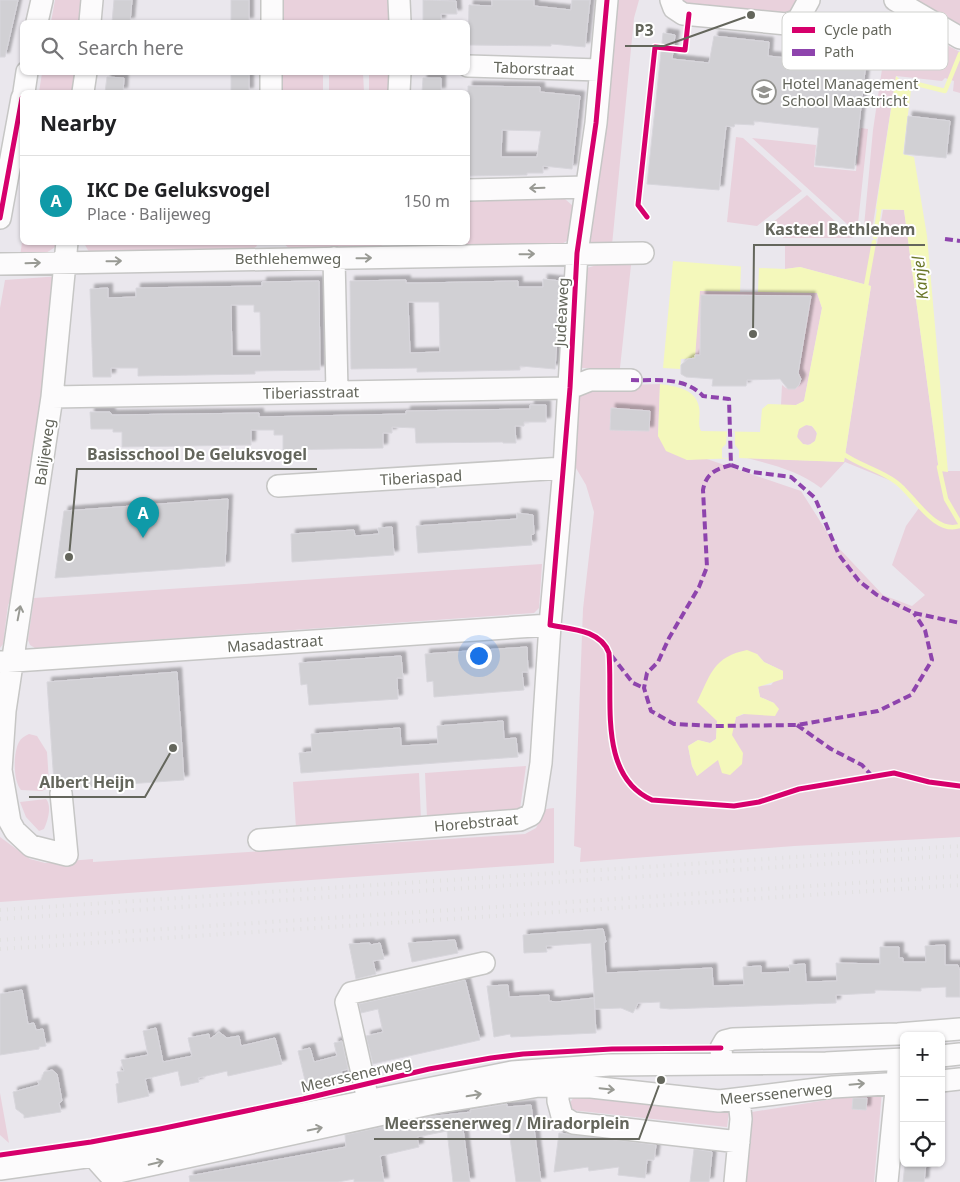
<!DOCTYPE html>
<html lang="en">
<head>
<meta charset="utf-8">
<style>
  :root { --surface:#fff; --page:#f2f2f2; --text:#202124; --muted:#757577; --line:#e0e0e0; --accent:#93938f }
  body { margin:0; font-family:"Noto Sans",sans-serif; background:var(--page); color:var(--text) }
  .controls { position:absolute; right:15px; bottom:15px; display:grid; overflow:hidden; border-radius:8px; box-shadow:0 1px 4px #0004 }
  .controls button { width:45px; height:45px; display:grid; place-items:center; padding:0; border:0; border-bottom:1px solid var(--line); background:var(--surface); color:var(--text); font:25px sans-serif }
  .you { position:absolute; left:478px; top:655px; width:18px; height:18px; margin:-12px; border:4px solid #fff; border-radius:50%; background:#1a73e8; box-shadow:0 0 0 8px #1a73e833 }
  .badge { display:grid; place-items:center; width:32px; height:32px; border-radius:50%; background:var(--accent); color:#fff; font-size:16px; font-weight:700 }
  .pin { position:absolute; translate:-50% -41px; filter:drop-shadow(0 1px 2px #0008) }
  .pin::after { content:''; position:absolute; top:26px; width:18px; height:15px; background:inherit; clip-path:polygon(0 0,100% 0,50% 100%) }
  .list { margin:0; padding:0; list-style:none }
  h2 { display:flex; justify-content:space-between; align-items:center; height:65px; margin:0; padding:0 20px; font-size:21px }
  h2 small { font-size:16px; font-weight:400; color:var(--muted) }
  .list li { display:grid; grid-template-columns:32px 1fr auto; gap:15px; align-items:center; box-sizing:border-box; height:90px; padding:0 20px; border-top:1px solid var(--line) }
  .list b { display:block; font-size:19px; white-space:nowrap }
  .list p { margin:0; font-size:16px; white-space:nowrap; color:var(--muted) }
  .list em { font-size:16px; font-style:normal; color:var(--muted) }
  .icon { flex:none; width:28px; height:28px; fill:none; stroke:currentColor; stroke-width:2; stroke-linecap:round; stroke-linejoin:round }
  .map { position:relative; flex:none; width:960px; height:1182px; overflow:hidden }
  .search { position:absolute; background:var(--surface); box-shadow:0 1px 4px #0004; left:20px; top:20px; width:450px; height:55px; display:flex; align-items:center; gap:12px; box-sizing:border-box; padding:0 18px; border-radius:8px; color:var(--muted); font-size:19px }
  .panel { position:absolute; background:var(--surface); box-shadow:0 1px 4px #0004; left:20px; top:90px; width:450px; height:155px; border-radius:8px }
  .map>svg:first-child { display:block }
  .green { fill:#e9d1dc; fill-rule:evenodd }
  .water { fill:#f4f8bb; fill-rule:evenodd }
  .pier { fill:#eae7ed }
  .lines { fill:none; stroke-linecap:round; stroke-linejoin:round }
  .stream { stroke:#f4f8bb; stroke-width:4.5 }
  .building { fill:#d1d0d4; stroke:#d8d6dc; fill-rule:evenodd; filter:url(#shadow) }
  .minor-casing { stroke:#c6c6c5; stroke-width:24 }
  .minor { stroke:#fcfbfc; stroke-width:21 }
  .rail { stroke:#e2e1e1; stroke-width:4; stroke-dasharray:1 6; stroke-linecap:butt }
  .quiet { stroke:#8e44ad; stroke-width:4; stroke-dasharray:8 4; stroke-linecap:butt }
  .cycleway-casing { stroke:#fff; stroke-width:8 }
  .cycleway { stroke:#d6006c; stroke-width:5 }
  .oneway { stroke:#999a94 }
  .labels { text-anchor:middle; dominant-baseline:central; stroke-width:4; stroke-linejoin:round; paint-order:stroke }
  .street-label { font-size:15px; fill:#64665c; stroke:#fff }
  .poi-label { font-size:15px; fill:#64665c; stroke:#fff; text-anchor:start }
  .water-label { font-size:16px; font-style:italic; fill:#6c782a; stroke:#fff }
  .key { fill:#fff; stroke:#d0d1ce; stroke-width:1 }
  .key-label { font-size:14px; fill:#64665c }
  .leader { fill:none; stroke:#64665c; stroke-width:2 }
  .callout-dot { fill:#64665c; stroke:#fff; stroke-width:2 }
  .callout-label { font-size:16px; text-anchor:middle; font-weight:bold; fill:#64665c; stroke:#fff; stroke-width:4; stroke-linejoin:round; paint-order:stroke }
</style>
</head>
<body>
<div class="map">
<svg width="960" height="1182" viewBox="0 0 960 1182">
  <defs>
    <filter id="shadow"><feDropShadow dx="4.5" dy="-4.5" stdDeviation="1" flood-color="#0004"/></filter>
  </defs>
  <rect width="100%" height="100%" fill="#eae7ed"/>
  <path class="green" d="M 55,0 L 86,0 L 84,22 L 51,22 Z
    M 283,0 L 389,0 L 389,22 L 283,22 Z
    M 618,0 L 639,0 L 634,18 L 612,245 L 590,243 Z
    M 682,0 L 803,0 L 800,8 L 780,16 L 683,3 Z
    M 912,0 L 960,0 L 960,28 Z
    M 890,15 L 960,52 L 960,93 L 953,91 L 954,81 L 945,78 L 942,81 L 896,76 L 871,237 L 863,237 L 873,130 Z
    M 42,73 L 79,73 L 77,92 L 39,92 Z
    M 283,73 L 323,73 L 323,92 L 283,92 Z
    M 329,73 L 363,73 L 364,92 L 329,92 Z
    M 369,73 L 390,73 L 390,92 L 369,92 Z
    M 861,128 L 868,129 L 857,233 L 752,138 L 816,145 L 814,167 L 856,171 Z
    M 736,137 L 743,138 L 802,191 L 757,226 L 727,222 Z
    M 807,195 L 853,238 L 783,238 L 783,229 L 767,227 Z
    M 565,199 L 573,206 L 570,239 L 560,245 L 421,247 L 414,243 L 468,242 L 468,200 Z
    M 883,210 L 904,210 L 939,471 L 960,471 L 960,837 L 794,846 L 580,862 L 581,848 L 574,846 L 583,609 L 594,512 L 586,485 L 573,463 L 577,389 L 589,386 L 660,384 L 658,436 L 687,460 L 704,458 L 801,491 L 834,543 L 883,595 L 912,606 L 925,595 L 892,565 L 906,526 L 919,508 L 904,486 L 845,462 L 821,488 C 799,471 774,465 747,458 L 844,462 L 871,286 L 800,267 L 785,269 L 785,246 L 877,244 ZM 757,654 L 764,662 L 783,671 L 771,685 L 758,686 L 760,697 L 774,703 L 736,717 C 729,745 720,759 697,776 L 692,766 L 688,746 L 698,740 L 710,743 L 716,739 L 717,721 Z
    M 22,242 L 59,243 C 47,255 37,257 20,257 Z
    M 84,243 L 257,242 L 258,243 L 256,247 L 251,249 L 89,252 Z
    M 283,243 L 386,243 L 379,247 L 290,249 Z
    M 600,264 L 631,265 L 620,368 L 579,368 L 587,268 Z
    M 61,276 L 15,591 L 8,605 L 3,644 L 0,648 L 0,308 L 5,280 Z
    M 699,291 L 817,293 L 822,308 L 804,401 L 796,405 L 781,405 L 782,385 L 786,388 L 793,389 L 801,382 L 799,372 L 811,296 L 701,295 L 700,355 L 695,355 Z
    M797 435a10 10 0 1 1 20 0a10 10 0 1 1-20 0Z
    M 542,564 L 539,608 L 534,613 L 35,648 L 30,645 L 28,640 L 34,598 Z
    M 29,734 L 37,736 L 47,752 L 49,782 L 46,789 L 42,791 L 21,790 C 13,781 13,753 19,742 C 21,738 25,736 29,734 Z
    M 526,766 L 520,809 L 427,818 L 425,773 Z
    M 419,773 L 421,819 L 296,828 L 293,782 Z
    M 46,799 C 52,806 48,820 44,829 L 39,831 L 26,817 L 20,802 Z
    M 554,808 L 554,863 L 0,902 L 0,837 L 30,859 L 45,863 L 93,859 L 93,862 L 525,834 L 536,828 L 546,809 Z
    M 882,1091 L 874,1182 L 744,1182 L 752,1112 Z
    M 0,1093 L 9,1143 L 0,1135 Z
    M 575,1095 L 729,1112 L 727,1127 L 571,1110 L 568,1106 Z"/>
  <path class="water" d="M 896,76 L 911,90 L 903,154 L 914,157 L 927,236 L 948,472 L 939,471 L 904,210 L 876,209 Z
    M 673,261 L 759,268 L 785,269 L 800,267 L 871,286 L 844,462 L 739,458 L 687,460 L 666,451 L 658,436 L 660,384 C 675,386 696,389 699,407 C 701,416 697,423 701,431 L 760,432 L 762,409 L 768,404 L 796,405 L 804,401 L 822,308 L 817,293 L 700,291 L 695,358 L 681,359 L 680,369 L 663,368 ZM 806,425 L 812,426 L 817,433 L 815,441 L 809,445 L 803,444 L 797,437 L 799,429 Z
    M 747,650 L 757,654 L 764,662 L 783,671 L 783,679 L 758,687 L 760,697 L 774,703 L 779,709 L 775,716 L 743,714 L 736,717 L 732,735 L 743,753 L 742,764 L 730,775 L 722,773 L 718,760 L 697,776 L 692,766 L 688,746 L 698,740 L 710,743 L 716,739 L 717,721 L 697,702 C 711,674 713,657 747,650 Z"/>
  <path class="pier" d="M 741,266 L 759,268 L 758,292 L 740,292 Z
    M 727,431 L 735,432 L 735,445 L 739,450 L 739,458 L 722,458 L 722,448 L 726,444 Z"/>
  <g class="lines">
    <path class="stream" d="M 903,88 L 917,84 L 945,91 L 960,54
      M 875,237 L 880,204
      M 864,288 L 866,286 L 874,242
      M 842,453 C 858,465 880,470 896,482 C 913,494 934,535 960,526
      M 939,467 L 946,499 L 960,523"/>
  </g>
  <path class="building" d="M 0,0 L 18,0 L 5,57 L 0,57 Z
    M 114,0 L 132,0 L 130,22 L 112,22 Z
    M 231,0 L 249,0 L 249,22 L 231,22 Z
    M 423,0 L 456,1 L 457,14 L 441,14 L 441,22 L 423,22 Z
    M 492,0 L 534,0 L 534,6 L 571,10 L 572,0 L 590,0 L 585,47 L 551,44 L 551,46 L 468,45 L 469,5 L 492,6 Z
    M 663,33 L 675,35 L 672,59 L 709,63 L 714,36 L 769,42 L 768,56 L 815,61 L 816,49 L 840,51 L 839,59 L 866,62 L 854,169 L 815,165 L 819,128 L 754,121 L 754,125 L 735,124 L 734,127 L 726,126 L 719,190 L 647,184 Z
    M 231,75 L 249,75 L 249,92 L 231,92 Z
    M 107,77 L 124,78 L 123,92 L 105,92 Z
    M 423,78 L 441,78 L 441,92 L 422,92 Z
    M 468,86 L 540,87 L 540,92 L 580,96 L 572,169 L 543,166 L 543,173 L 527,173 L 527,175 L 468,176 ZM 502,130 L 541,131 L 537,157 L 501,157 Z
    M 908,116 L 950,121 L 946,158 L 904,154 Z
    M 543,279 L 561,281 L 555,369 L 520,366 L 520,370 L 417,372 L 417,368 L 351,369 L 350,281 L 406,280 L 406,283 L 421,283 L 518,281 L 518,287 L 543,287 ZM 408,302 L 439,302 L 440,352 L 410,353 Z
    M 319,281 L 320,370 L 255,371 L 255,374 L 138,376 L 138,368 L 111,368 L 111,377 L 93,377 L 90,289 L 108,288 L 108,298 L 136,297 L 136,288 L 262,286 L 262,282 ZM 231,305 L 254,305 L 254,312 L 260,312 L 261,356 L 232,356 Z
    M 701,295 L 811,296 L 798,373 L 801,379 L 799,385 L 795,389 L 788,389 L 780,379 L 747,380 L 746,386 L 712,386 L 713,379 L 686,377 L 681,374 L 681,365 L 688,359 L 695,358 L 695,355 L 700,355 Z
    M 530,405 L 546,405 L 546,422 L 524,422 L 524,426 L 515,426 L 516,443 L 503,443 L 503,442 L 416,443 L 415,428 L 392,427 L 392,433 L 383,433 L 383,448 L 283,450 L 283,435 L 274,435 L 274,430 L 251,430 L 251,445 L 122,447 L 122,432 L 113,432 L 113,429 L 91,429 L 90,412 L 110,412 L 112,415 L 259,413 L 259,417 L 406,414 L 406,411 L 530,409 Z
    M 611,408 L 650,411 L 649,431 L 610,430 Z
    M 228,499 L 225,566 L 55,578 L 64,511 Z
    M 517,513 L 533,515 L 534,534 L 531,535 L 532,545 L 418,553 L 416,526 L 517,519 Z
    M 392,527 L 394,555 L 292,562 L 291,534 L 354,530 L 355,536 L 379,534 L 378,528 Z
    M 527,647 L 528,672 L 522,672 L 524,690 L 434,697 L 433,681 L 427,682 L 425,654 Z
    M 401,656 L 403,678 L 397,678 L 398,699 L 309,705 L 307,684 L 301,685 L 299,663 Z
    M 177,672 L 184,780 L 72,788 L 66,781 L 54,783 L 47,682 Z
    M 503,721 L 504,739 L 516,738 L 518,757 L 301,773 L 299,753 L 312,752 L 311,734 L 400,728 L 401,746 L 438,744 L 437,726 Z
    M 603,929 L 606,942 L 604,942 L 606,973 L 712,968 L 713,986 L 744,985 L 743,967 L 761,966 L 761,973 L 790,972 L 789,965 L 805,964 L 806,982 L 837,981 L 836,963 L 880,964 L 880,947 L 899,947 L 899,958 L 903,958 L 903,962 L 926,962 L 925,946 L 945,945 L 945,965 L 958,965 L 960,971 L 960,997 L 946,997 L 946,987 L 921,988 L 921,991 L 875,990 L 875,993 L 836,995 L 836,1003 L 670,1009 L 660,1008 L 660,1002 L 638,1003 L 633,1013 L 621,1008 L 595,1009 L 591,943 L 546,946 L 547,952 L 524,953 L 523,935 Z
    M 455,940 L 458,953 L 412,962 L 408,943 Z
    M 370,943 L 370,945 L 380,943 L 384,959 L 373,961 L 376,974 L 356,979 L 349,944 Z
    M 465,980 L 480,1040 L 373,1064 L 366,1036 L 383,1032 L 378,1009 L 361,1013 L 359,1004 Z
    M 508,985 L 509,997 L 549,995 L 549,1001 L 556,1002 L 594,998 L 596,1033 L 511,1037 L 510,1034 L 494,1037 L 487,986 Z
    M 22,990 L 28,1024 L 34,1023 L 36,1030 L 43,1029 L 46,1046 L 39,1047 L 39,1049 L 0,1055 L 0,994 Z
    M 156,1028 L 163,1062 L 192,1056 L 188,1038 L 209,1034 L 210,1039 L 219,1032 L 227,1038 L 239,1036 L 241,1046 L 275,1038 L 282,1064 L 228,1076 L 227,1071 L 198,1078 L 199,1082 L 181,1086 L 178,1071 L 145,1079 L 149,1096 L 118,1103 L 116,1084 L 119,1083 L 117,1072 L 124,1071 L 121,1060 L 148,1055 L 143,1031 Z
    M 342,1041 L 348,1069 L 341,1071 L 344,1079 L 307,1089 L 298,1051 L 310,1048 L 314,1062 L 337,1056 L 334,1043 Z
    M 52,1070 L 57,1074 L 62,1101 L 59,1103 L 61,1112 L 24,1118 L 24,1115 L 16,1109 L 13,1092 L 39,1085 L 38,1081 L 41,1080 L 44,1072 Z
    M 853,1098 L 867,1098 L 866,1110 L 852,1109 Z
    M 507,1104 L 507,1107 L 531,1105 L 541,1182 L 516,1182 L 508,1123 L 463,1129 L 470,1182 L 453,1182 L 447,1131 L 417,1137 L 419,1147 L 380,1156 L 384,1182 L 354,1182 L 354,1179 L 338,1182 L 190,1182 L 189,1176 L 346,1147 L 345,1135 L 427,1117 L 471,1112 L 470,1110 Z
    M 559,1133 L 656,1145 L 654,1160 L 647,1160 L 645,1178 L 618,1175 L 619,1167 L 589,1171 L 588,1167 L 554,1172 Z
    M 694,1149 L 712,1152 L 709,1182 L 690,1182 Z
    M 905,1163 L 926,1163 L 924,1182 L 903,1182 Z"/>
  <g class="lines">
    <g class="minor-casing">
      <path id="minor" d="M 399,0 L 400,22
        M 671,0 L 674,8 L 683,14 L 787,24 L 798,20 L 809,0
        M 895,0 L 960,38
        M 37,22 L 42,0
        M 90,22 L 92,0
        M 272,22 L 272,0
        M 468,66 L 600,70
        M 24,92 L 27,72
        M 83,92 L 86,72
        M 271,92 L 271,72
        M 399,92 L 400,72
        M 468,190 L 586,187
        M 0,218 L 22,98
        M 334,258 L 337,391
        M 0,264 L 643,253
        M 52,397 L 570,388 L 590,380 L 631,380
        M 278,486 L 564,468
        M 0,662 L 550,625
        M 61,793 L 67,855 L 31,846 L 15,831 L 10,822 L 1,770 L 5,711 L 52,397 L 67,242
        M 259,840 L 520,820 L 531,815 L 534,808 L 541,763 L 550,625 L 564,468 L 577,253 L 596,123 L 607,0
        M 941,1056 L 960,1054
        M 722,1064 L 721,1048 L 725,1041 L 733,1039 L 898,1034 L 960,1029
        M 941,1081 L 960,1079
        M 558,1086 L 558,1101 L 562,1116 L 573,1123 L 739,1142
        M 368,1100 L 346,1002 L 351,993 L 484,963
        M 93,1156 L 109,1174 L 434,1103 L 539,1086 L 591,1087 L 719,1101 L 833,1087 L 904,1083
        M 0,1169 L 93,1156 L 512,1072 L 609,1065 L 826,1063 L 904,1059
        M 735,1182 L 741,1119 L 739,1099
        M 887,1182 L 898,1070"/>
    </g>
    <use href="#minor" class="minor"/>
    <path class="rail" d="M 0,910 L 960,846
      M 0,919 L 960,855
      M 0,940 L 960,876
      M 0,949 L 960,885"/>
    <path class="quiet" d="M 945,239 L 960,241
      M 631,380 C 657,381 684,376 703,396 L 729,399 L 731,465 C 716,469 706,473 703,490 L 707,567 L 699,587 L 669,638 L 658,662 L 647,673 L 644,688 L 651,711 L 674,724 L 715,726 L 797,725 L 878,711 L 911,695 L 932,660 L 925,630 L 914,613
      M 731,465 L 752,472 L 791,477 L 815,498 L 839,555 L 859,581 L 877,595 L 914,613 L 960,623
      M 611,655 L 633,683 L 644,688
      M 797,725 L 831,749 L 862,765 L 872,776"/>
    <g class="cycleway-casing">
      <path id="cycleway" d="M 607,0 L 596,123 L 577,253 L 570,388 L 550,625 C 571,629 601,630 609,653 C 613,701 598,776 652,800 L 734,806 L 759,802 L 799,789 L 894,773 L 929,782 L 960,786
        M 647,217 L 638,205 L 655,47 L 685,50 L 689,14
        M 0,218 L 22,98
        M 0,1155 L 91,1142 L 160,1129 L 303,1099 L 429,1069 L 491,1058 L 523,1054 L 612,1049 L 721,1048"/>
    </g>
    <use href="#cycleway" class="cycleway"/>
  </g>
  <defs><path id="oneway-shaft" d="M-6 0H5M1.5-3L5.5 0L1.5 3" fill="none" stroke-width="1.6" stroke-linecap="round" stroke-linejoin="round" transform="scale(1.25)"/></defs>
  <g class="oneway">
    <use href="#oneway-shaft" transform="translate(537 188) rotate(178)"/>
    <use href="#oneway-shaft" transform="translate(527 254) rotate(-1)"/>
    <use href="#oneway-shaft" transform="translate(364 258) rotate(-1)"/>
    <use href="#oneway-shaft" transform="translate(114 261) rotate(-1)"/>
    <use href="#oneway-shaft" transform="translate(33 263) rotate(-2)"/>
    <use href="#oneway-shaft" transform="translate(19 613) rotate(-79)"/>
    <use href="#oneway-shaft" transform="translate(857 1084) rotate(-5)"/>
    <use href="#oneway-shaft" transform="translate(607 1089) rotate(6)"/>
    <use href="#oneway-shaft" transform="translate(474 1095) rotate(-10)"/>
    <use href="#oneway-shaft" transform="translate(315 1129) rotate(-12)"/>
    <use href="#oneway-shaft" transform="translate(156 1163) rotate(-13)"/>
  </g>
  <defs>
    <g id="university-ring" transform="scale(1.25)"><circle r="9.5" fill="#fff" stroke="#93938f" stroke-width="1.5"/><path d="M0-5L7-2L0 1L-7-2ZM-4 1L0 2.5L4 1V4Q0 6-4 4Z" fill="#93938f"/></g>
  </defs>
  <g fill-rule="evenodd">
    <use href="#university-ring" x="764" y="92"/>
  </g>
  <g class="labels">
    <g class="street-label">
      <text transform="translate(534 68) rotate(2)">Taborstraat</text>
      <text x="288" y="258">Bethlehemweg</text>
      <text transform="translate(561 312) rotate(-87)">Judeaweg</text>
      <text transform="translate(311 392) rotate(-1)">Tiberiasstraat</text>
      <text transform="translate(44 452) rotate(-82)">Balijeweg</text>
      <text transform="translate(421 477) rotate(-3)">Tiberiaspad</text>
      <text transform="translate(275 643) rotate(-4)">Masadastraat</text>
      <text transform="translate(476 822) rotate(-5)">Horebstraat</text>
      <text transform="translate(356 1074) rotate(-13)">Meerssenerweg</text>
      <text transform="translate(776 1093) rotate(-6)">Meerssenerweg</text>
    </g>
    <g class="poi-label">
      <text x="782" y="83">Hotel Management<tspan x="782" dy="17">School Maastricht</tspan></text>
    </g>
    <g class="water-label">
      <text transform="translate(920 278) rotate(-96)">Kanjel</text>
    </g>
  </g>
  <rect x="782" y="12" width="166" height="58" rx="8" class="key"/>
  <rect x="792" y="27" width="23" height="6" fill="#d6006c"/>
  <rect x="792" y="49" width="23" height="7" fill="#8e44ad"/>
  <g class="key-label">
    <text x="824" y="35">Cycle path</text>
    <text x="824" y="57">Path</text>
  </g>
  <path class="leader" d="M751 15L664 46H625M753 334L754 245H925M69 557L77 469H317M173 748L145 797H29M661 1080L639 1139H374"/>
  <g class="callout-dot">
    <circle cx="751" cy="15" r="5"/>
    <circle cx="753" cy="334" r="5"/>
    <circle cx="69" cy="557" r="5"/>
    <circle cx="173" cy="748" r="5"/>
    <circle cx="661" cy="1080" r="5"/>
  </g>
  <g class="callout-label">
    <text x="644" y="36">P3</text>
    <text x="840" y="235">Kasteel Bethlehem</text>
    <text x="197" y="460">Basisschool De Geluksvogel</text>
    <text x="87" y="788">Albert Heijn</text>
    <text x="507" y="1129">Meerssenerweg / Miradorplein</text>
  </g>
</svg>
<div class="controls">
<button>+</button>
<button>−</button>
<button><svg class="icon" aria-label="locate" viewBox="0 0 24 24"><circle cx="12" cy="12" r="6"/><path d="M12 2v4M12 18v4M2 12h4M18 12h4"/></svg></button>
</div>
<div class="you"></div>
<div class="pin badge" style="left:143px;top:538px;background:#0f9aa8">A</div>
<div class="search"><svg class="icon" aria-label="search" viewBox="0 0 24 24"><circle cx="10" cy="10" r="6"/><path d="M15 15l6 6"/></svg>Search here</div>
<section class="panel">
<h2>Nearby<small></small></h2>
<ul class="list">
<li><span class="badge" style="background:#0f9aa8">A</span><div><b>IKC De Geluksvogel</b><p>Place · Balijeweg</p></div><em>150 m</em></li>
</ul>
</section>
</div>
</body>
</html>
